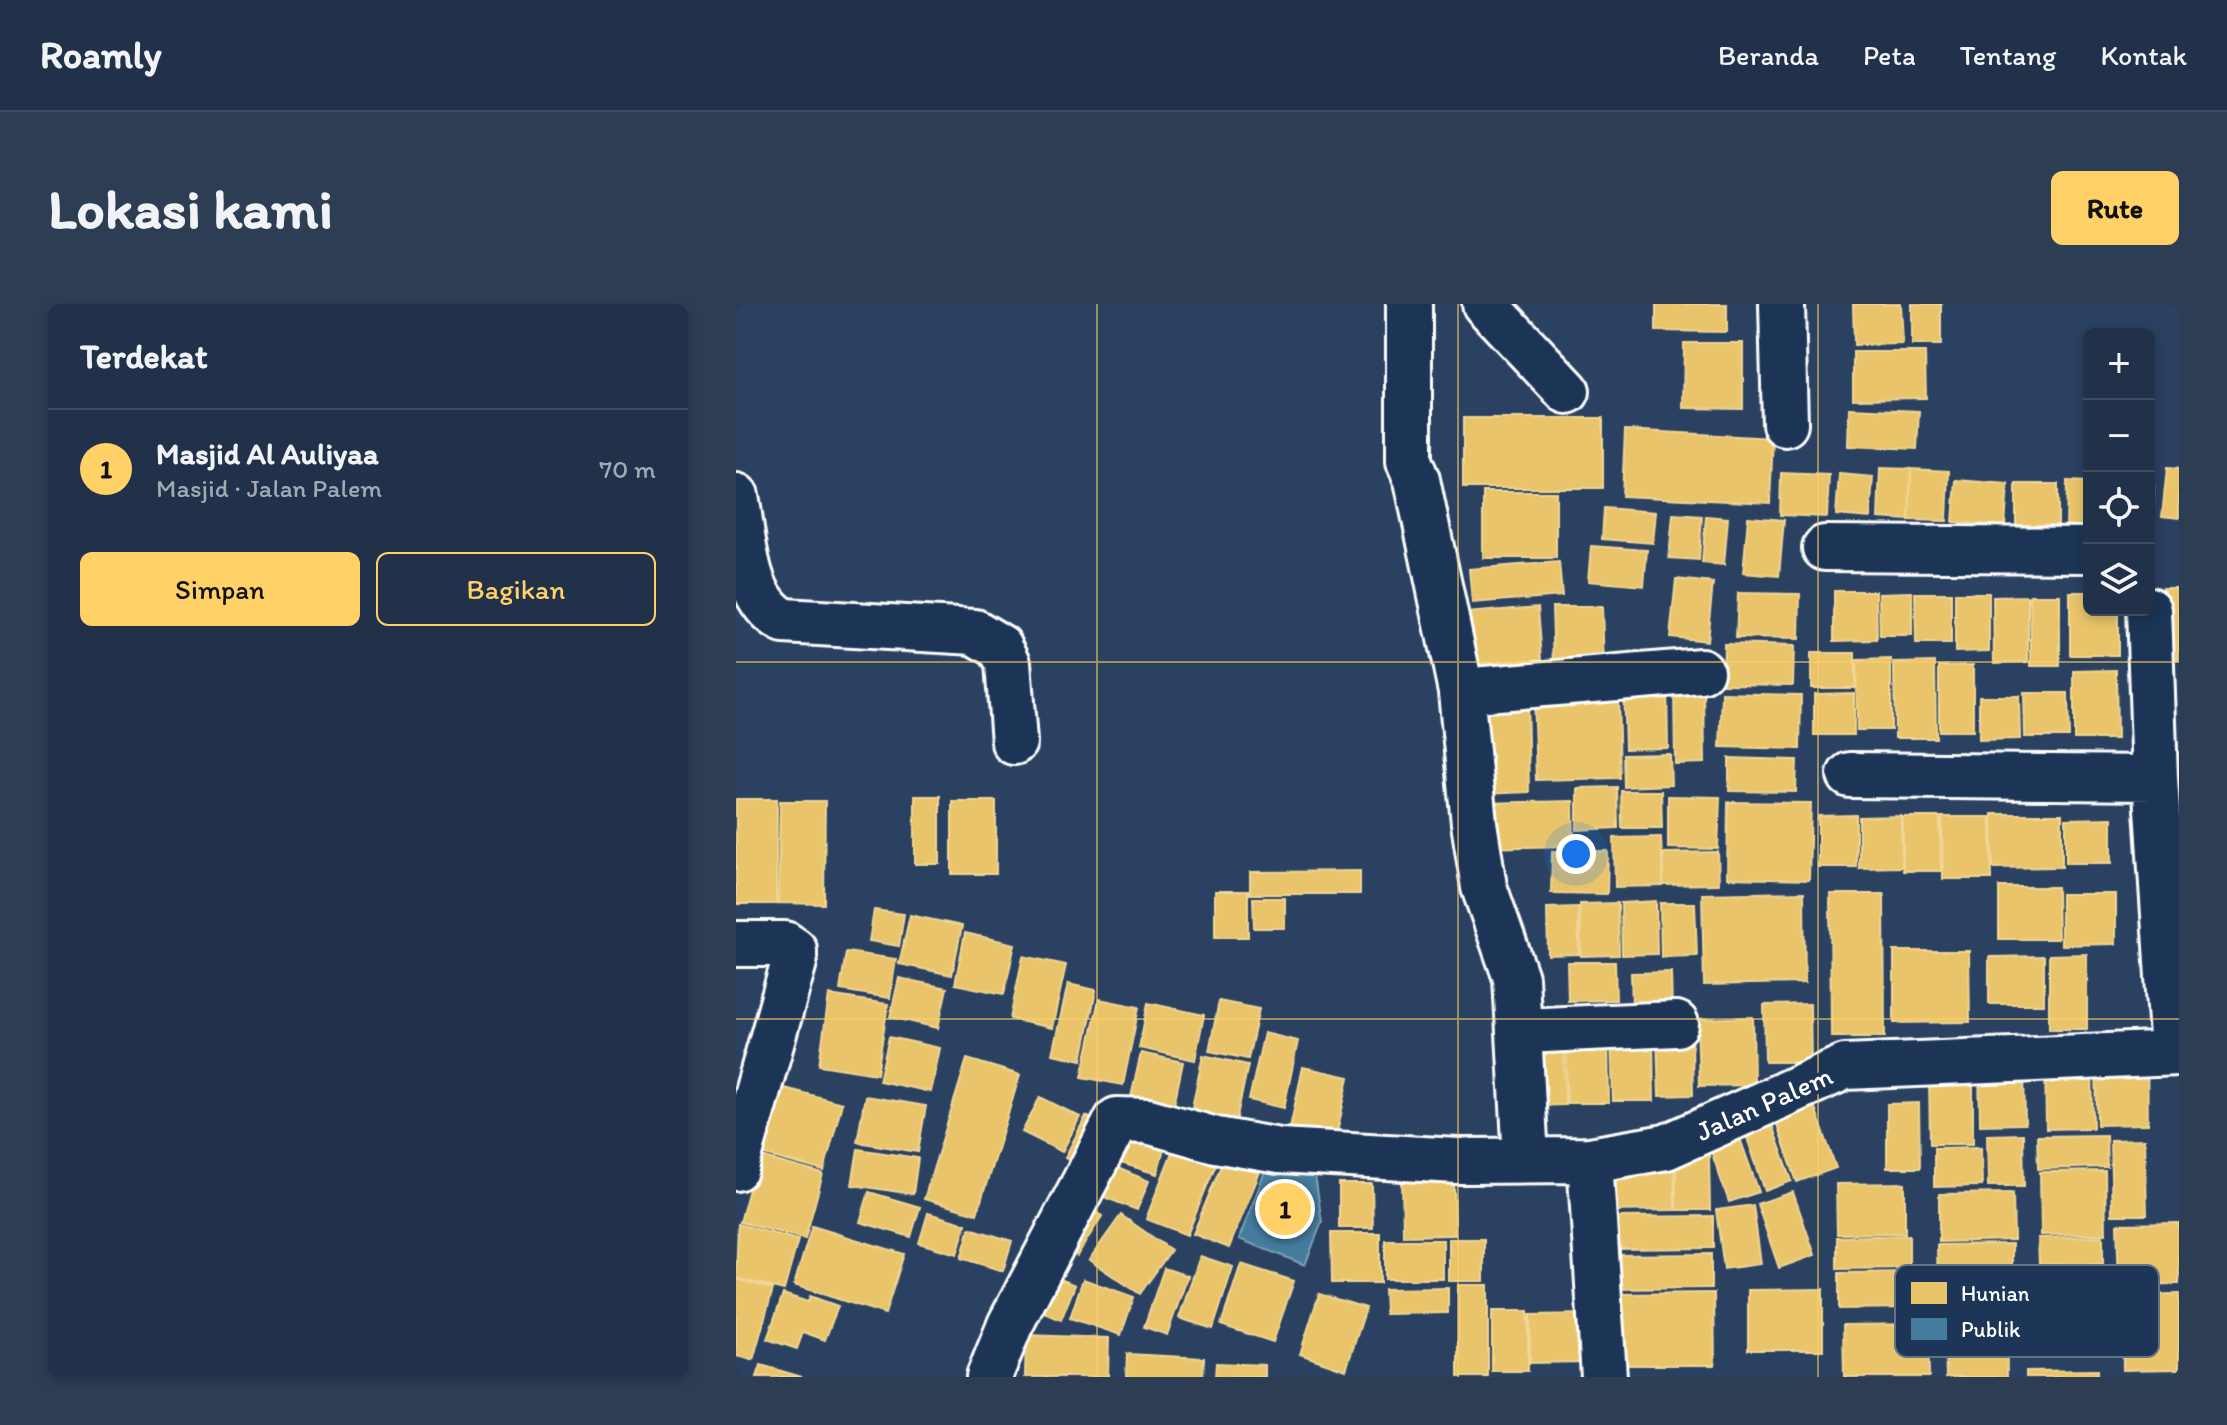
<!DOCTYPE html>
<html lang="id">
<head>
<meta charset="utf-8">
<style>
  :root { --surface:#203149; --page:#2d3d53; --text:#f1f3f6; --muted:#a2a9b4; --line:#3d4c61; --accent:#ffd166 }
  body { margin:0; font-family:Itim,sans-serif; background:var(--page); color:var(--text) }
  .controls { position:absolute; right:24px; top:24px; display:grid; overflow:hidden; border-radius:12px; box-shadow:0 4px 12px #0003 }
  .controls button { width:72px; height:72px; display:grid; place-items:center; padding:0; border:0; border-bottom:2px solid var(--line); background:var(--surface); color:var(--text); font:40px sans-serif }
  .you { position:absolute; left:840px; top:550px; width:28px; height:28px; margin:-20px; border:6px solid #fff; border-radius:50%; background:#1a73e8; box-shadow:0 0 0 12px #1a73e833 }
  .badge { display:grid; place-items:center; width:52px; height:52px; border-radius:50%; background:var(--accent); color:#111; font-size:26px; font-weight:700 }
  .pin { position:absolute; translate:-50% -50%; border:4px solid #fff; box-shadow:0 2px 8px #0006 }
  .list { margin:0; padding:0; list-style:none }
  h2 { display:flex; justify-content:space-between; align-items:center; height:104px; margin:0; padding:0 32px; font-size:34px }
  h2 small { font-size:26px; font-weight:400; color:var(--muted) }
  .list li { display:grid; grid-template-columns:52px 1fr auto; gap:24px; align-items:center; box-sizing:border-box; height:120px; padding:0 32px; border-top:2px solid var(--line) }
  .list b { display:block; font-size:30px; white-space:nowrap }
  .list p { margin:0; font-size:26px; white-space:nowrap; color:var(--muted) }
  .list em { font-size:26px; font-style:normal; color:var(--muted) }
  .actions { display:flex; gap:16px; padding:24px 32px }
  .actions a { flex:1; padding:18px 0; border:2px solid var(--accent); border-radius:12px; text-align:center; font-size:28px; color:var(--accent) }
  .actions .main { background:var(--accent); color:#111 }
  .icon { flex:none; width:44px; height:44px; fill:none; stroke:currentColor; stroke-width:2; stroke-linecap:round; stroke-linejoin:round }
  .map { position:relative; flex:none; width:1443px; height:1073px; overflow:hidden; border-radius:12px }
  header { display:flex; align-items:center; gap:48px; box-sizing:border-box; height:112px; padding:0 40px; background:var(--surface); border-bottom:2px solid var(--line) }
  header strong { font-size:38px }
  nav { display:flex; gap:44px; margin-inline-start:auto; font-size:28px }
  .intro { display:flex; align-items:center; justify-content:space-between; box-sizing:border-box; height:192px; padding:0 48px }
  h1 { margin:0; font-size:56px }
  .button { padding:20px 36px; border-radius:12px; background:var(--accent); color:#111; font-size:28px; font-weight:700 }
  main { display:flex; gap:48px; padding:0 48px }
  aside { flex:1; background:var(--surface); border-radius:12px; box-shadow:0 4px 12px #0003 }
  .map>svg:first-child { display:block }
  .homes { fill:#e9c46a; stroke:#f0d697; stroke-width:2 }
  .public { fill:#457b9d; stroke:#7da3ba; stroke-width:2 }
  .lines { fill:none; stroke-linecap:round; stroke-linejoin:round }
  .street-casing { stroke:#fff; stroke-width:50 }
  .street { stroke:#1d3557; stroke-width:44 }
  .grid { fill:none; stroke:#ffd166; stroke-width:2; stroke-opacity:0.55 }
  .labels { text-anchor:middle; dominant-baseline:central; stroke-width:8; stroke-linejoin:round; paint-order:stroke }
  .street-label { font-size:28px; fill:#fff; stroke:#1d3557 }
  .key { fill:#1d3557; stroke:#617289; stroke-width:2 }
  .key-label { font-size:22px; fill:#fff }
</style>
</head>
<body>
<header>
<strong>Roamly</strong>
<nav><a>Beranda</a><a>Peta</a><a>Tentang</a><a>Kontak</a></nav>
</header>
<div class="intro"><h1>Lokasi kami</h1><a class="button">Rute</a></div>
<main>
<aside>
<h2>Terdekat<small></small></h2>
<ul class="list">
<li><span class="badge">1</span><div><b>Masjid Al Auliyaa</b><p>Masjid · Jalan Palem</p></div><em>70 m</em></li>
</ul>
<div class="actions"><a class="main">Simpan</a><a>Bagikan</a></div>
</aside>
<div class="map">
<svg width="1443" height="1073" viewBox="0 0 1443 1073">
  <rect width="100%" height="100%" fill="#2a4161"/>
  <filter id="ink" filterUnits="userSpaceOnUse"><feTurbulence type="fractalNoise" baseFrequency=".0125" numOctaves="2"/><feDisplacementMap in="SourceGraphic" scale="16" xChannelSelector="R" yChannelSelector="G"/><feConvolveMatrix kernelMatrix="1 2 1 2 8 2 1 2 1" color-interpolation-filters="sRGB"/></filter>
  <g filter="url(#ink)">
    <path class="homes" d="M 920,0 L 991,0 L 991,28 L 920,27 Z
      M 1117,0 L 1165,0 L 1167,40 L 1118,41 Z
      M 1176,0 L 1205,0 L 1205,41 L 1176,41 Z
      M 948,39 L 1007,39 L 1007,105 L 947,104 Z
      M 1117,48 L 1189,48 L 1190,94 L 1117,95 Z
      M 1113,104 L 1183,107 L 1181,145 L 1112,142 Z
      M 727,114 L 867,114 L 867,184 L 727,184 Z
      M 889,126 L 1037,134 L 1034,199 L 886,192 Z
      M 1144,164 L 1175,165 L 1173,216 L 1142,214 Z
      M 1431,164 L 1443,165 L 1443,214 L 1426,212 Z
      M 1175,165 L 1213,167 L 1211,217 L 1173,216 Z
      M 1045,169 L 1093,171 L 1091,213 L 1044,211 Z
      M 1103,170 L 1137,173 L 1134,214 L 1100,211 Z
      M 1220,176 L 1272,180 L 1269,222 L 1217,218 Z
      M 1331,177 L 1353,178 L 1353,225 L 1330,225 Z
      M 1280,180 L 1322,180 L 1322,221 L 1280,221 Z
      M 1413,182 L 1418,183 L 1416,225 L 1413,225 Z
      M 747,188 L 820,188 L 820,254 L 747,254 Z
      M 868,204 L 920,208 L 917,239 L 866,235 Z
      M 937,210 L 966,212 L 963,256 L 933,254 Z
      M 970,212 L 992,214 L 988,261 L 966,259 Z
      M 1012,213 L 1048,216 L 1043,272 L 1007,269 Z
      M 855,242 L 911,246 L 908,282 L 852,277 Z
      M 823,258 L 826,292 L 736,299 L 733,265 Z
      M 940,275 L 977,279 L 971,337 L 934,333 Z
      M 1426,284 L 1443,284 L 1443,356 L 1426,356 Z
      M 1098,287 L 1140,287 L 1141,336 L 1098,337 Z
      M 1176,288 L 1176,332 L 1144,332 L 1143,289 Z
      M 1334,288 L 1353,288 L 1353,306 L 1382,306 L 1382,351 L 1334,351 Z
      M 1002,289 L 1064,290 L 1063,335 L 1000,334 Z
      M 1179,289 L 1215,289 L 1215,340 L 1180,340 Z
      M 1219,289 L 1253,289 L 1253,347 L 1219,348 Z
      M 1294,291 L 1324,291 L 1324,362 L 1295,362 Z
      M 1292,292 L 1292,358 L 1258,359 L 1257,293 Z
      M 802,303 L 806,355 L 736,361 L 731,309 Z
      M 816,303 L 866,303 L 868,363 L 818,364 Z
      M 988,340 L 1058,342 L 1057,381 L 987,380 Z
      M 1075,349 L 1119,349 L 1119,384 L 1075,384 Z
      M 1155,355 L 1155,426 L 1121,426 L 1120,356 Z
      M 1199,358 L 1200,434 L 1159,434 L 1158,359 Z
      M 1237,361 L 1237,427 L 1203,427 L 1203,362 Z
      M 1380,366 L 1381,435 L 1338,435 L 1338,367 Z
      M 931,381 L 932,444 L 889,445 L 887,383 Z
      M 968,382 L 969,459 L 939,460 L 938,383 Z
      M 882,389 L 884,474 L 800,476 L 797,391 Z
      M 986,389 L 1065,391 L 1064,445 L 984,443 Z
      M 1118,389 L 1118,431 L 1078,431 L 1078,390 Z
      M 1288,389 L 1332,389 L 1333,433 L 1289,433 Z
      M 791,390 L 793,488 L 747,490 L 745,392 Z
      M 1243,392 L 1283,392 L 1284,435 L 1243,436 Z
      M 934,450 L 935,481 L 888,483 L 887,451 Z
      M 993,454 L 1061,456 L 1060,488 L 993,487 Z
      M 881,483 L 882,524 L 841,526 L 841,484 Z
      M 885,487 L 925,487 L 926,524 L 886,524 Z
      M 179,492 L 204,492 L 204,560 L 179,560 Z
      M 932,492 L 984,493 L 982,545 L 932,544 Z
      M 0,495 L 41,495 L 40,600 L 0,600 Z
      M 44,497 L 89,497 L 88,600 L 42,599 Z
      M 216,497 L 260,497 L 260,570 L 216,570 Z
      M 837,497 L 838,542 L 746,544 L 745,499 Z
      M 992,498 L 1075,499 L 1073,576 L 991,574 Z
      M 1256,510 L 1326,510 L 1326,563 L 1257,564 Z
      M 1120,511 L 1120,563 L 1082,563 L 1082,512 Z
      M 1165,512 L 1166,563 L 1123,564 L 1123,513 Z
      M 1167,513 L 1204,513 L 1205,567 L 1167,567 Z
      M 1206,513 L 1255,513 L 1256,575 L 1207,575 Z
      M 1376,514 L 1376,559 L 1330,559 L 1330,515 Z
      M 925,533 L 927,582 L 879,583 L 878,534 Z
      M 816,547 L 872,547 L 871,590 L 815,589 Z
      M 982,548 L 983,580 L 927,581 L 927,549 Z
      M 624,567 L 624,590 L 514,590 L 514,568 Z
      M 1263,583 L 1321,583 L 1322,635 L 1263,635 Z
      M 479,587 L 512,587 L 512,633 L 479,633 Z
      M 1068,588 L 1069,679 L 968,681 L 966,590 Z
      M 1094,590 L 1148,590 L 1149,733 L 1095,733 Z
      M 1325,590 L 1380,590 L 1380,640 L 1325,641 Z
      M 517,594 L 549,594 L 549,624 L 518,624 Z
      M 920,597 L 921,650 L 886,651 L 885,599 Z
      M 882,599 L 883,651 L 845,652 L 844,600 Z
      M 924,599 L 959,599 L 961,652 L 925,653 Z
      M 842,603 L 843,650 L 812,651 L 811,604 Z
      M 138,606 L 168,610 L 163,642 L 133,637 Z
      M 174,611 L 226,622 L 216,671 L 163,660 Z
      M 229,629 L 279,640 L 268,690 L 219,680 Z
      M 1158,647 L 1233,647 L 1234,718 L 1158,719 Z
      M 110,648 L 160,655 L 154,694 L 104,686 Z
      M 1351,650 L 1351,725 L 1313,725 L 1313,651 Z
      M 287,652 L 330,661 L 316,724 L 274,715 Z
      M 1308,652 L 1308,700 L 1253,700 L 1253,653 Z
      M 831,658 L 879,658 L 880,696 L 832,697 Z
      M 935,668 L 936,704 L 896,704 L 895,669 Z
      M 163,674 L 211,684 L 202,724 L 154,713 Z
      M 332,680 L 360,686 L 346,756 L 316,750 Z
      M 93,691 L 152,700 L 141,770 L 83,761 Z
      M 363,695 L 403,703 L 387,781 L 346,773 Z
      M 483,697 L 523,705 L 512,755 L 473,747 Z
      M 412,699 L 468,711 L 459,756 L 403,744 Z
      M 1074,700 L 1075,758 L 1029,758 L 1028,701 Z
      M 1017,713 L 1018,781 L 963,782 L 961,715 Z
      M 528,729 L 562,737 L 548,804 L 513,796 Z
      M 875,731 L 917,731 L 918,797 L 877,797 Z
      M 153,733 L 204,744 L 195,788 L 143,777 Z
      M 872,733 L 873,799 L 831,799 L 830,734 Z
      M 956,735 L 957,791 L 923,792 L 921,736 Z
      M 828,740 L 829,801 L 793,802 L 792,741 Z
      M 405,749 L 447,758 L 435,815 L 392,806 Z
      M 467,751 L 512,761 L 500,817 L 455,808 Z
      M 1411,751 L 1412,820 L 1361,821 L 1360,753 Z
      M 1356,754 L 1357,824 L 1310,825 L 1309,755 Z
      M 231,755 L 284,771 L 241,910 L 188,895 Z
      M 567,763 L 613,773 L 598,843 L 552,833 Z
      M 1288,764 L 1289,820 L 1244,821 L 1243,765 Z
      M 1237,773 L 1237,840 L 1194,840 L 1193,774 Z
      M 44,783 L 106,799 L 88,867 L 26,850 Z
      M 129,792 L 190,802 L 182,848 L 121,838 Z
      M 1075,792 L 1100,864 L 1061,878 L 1036,806 Z
      M 304,793 L 344,813 L 326,848 L 286,828 Z
      M 1183,799 L 1184,864 L 1151,864 L 1151,800 Z
      M 1031,807 L 1056,877 L 1029,887 L 1005,816 Z
      M 350,812 L 372,823 L 351,864 L 329,853 Z
      M 387,817 L 432,831 L 421,870 L 375,856 Z
      M 1000,823 L 1023,888 L 993,898 L 970,833 Z
      M 1287,830 L 1288,882 L 1252,882 L 1251,831 Z
      M 1370,831 L 1371,863 L 1302,865 L 1301,832 Z
      M 1409,835 L 1411,911 L 1376,911 L 1374,836 Z
      M 438,843 L 480,860 L 451,931 L 410,915 Z
      M 1245,843 L 1246,882 L 1198,883 L 1198,844 Z
      M 122,845 L 182,854 L 177,890 L 116,881 Z
      M 973,849 L 974,906 L 940,906 L 940,850 Z
      M 22,852 L 87,870 L 69,935 L 4,918 Z
      M 488,854 L 524,868 L 493,944 L 457,930 Z
      M 938,856 L 939,906 L 871,907 L 870,857 Z
      M 367,858 L 413,877 L 401,906 L 355,888 Z
      M 1369,867 L 1370,930 L 1305,931 L 1304,868 Z
      M 718,873 L 719,931 L 667,932 L 666,874 Z
      M 1169,879 L 1169,929 L 1101,930 L 1100,880 Z
      M 603,880 L 636,880 L 637,924 L 603,924 Z
      M 133,888 L 184,903 L 175,933 L 124,918 Z
      M 1057,888 L 1079,951 L 1043,964 L 1021,900 Z
      M 1277,889 L 1278,936 L 1203,938 L 1203,890 Z
      M 346,899 L 366,912 L 341,952 L 321,940 Z
      M 1017,901 L 1025,960 L 988,965 L 980,906 Z
      M 192,909 L 230,920 L 221,950 L 183,939 Z
      M 385,911 L 435,946 L 404,990 L 353,956 Z
      M 977,912 L 977,944 L 881,945 L 881,913 Z
      M 1443,919 L 1443,980 L 1383,981 L 1381,920 Z
      M 2,920 L 62,936 L 48,986 L 0,974 Z
      M 76,922 L 168,950 L 149,1010 L 58,981 Z
      M 234,924 L 276,937 L 267,967 L 225,954 Z
      M 595,929 L 644,929 L 644,979 L 596,979 Z
      M 1173,931 L 1173,964 L 1101,965 L 1101,933 Z
      M 1367,932 L 1367,960 L 1303,961 L 1302,934 Z
      M 713,935 L 748,935 L 748,977 L 713,977 Z
      M 649,936 L 707,936 L 707,975 L 649,975 Z
      M 1276,940 L 1276,993 L 1202,995 L 1201,941 Z
      M 975,950 L 975,984 L 875,985 L 875,951 Z
      M 464,952 L 497,963 L 477,1025 L 443,1014 Z
      M 505,960 L 558,977 L 537,1038 L 485,1021 Z
      M 428,964 L 452,972 L 431,1031 L 408,1023 Z
      M 307,968 L 339,981 L 325,1016 L 293,1002 Z
      M 1174,968 L 1175,1004 L 1103,1005 L 1103,969 Z
      M 0,975 L 37,985 L 17,1056 L 0,1052 Z
      M 347,975 L 398,993 L 385,1031 L 334,1014 Z
      M 722,981 L 752,981 L 752,1073 L 722,1073 Z
      M 712,984 L 712,1009 L 649,1010 L 648,985 Z
      M 1087,985 L 1087,1046 L 1012,1046 L 1012,986 Z
      M 978,989 L 979,1061 L 877,1061 L 876,990 Z
      M 47,990 L 72,998 L 74,992 L 102,1002 L 89,1036 L 67,1028 L 61,1045 L 31,1035 Z
      M 583,990 L 630,1004 L 610,1066 L 564,1050 Z
      M 1443,990 L 1443,1065 L 1387,1066 L 1386,991 Z
      M 1270,1002 L 1271,1073 L 1210,1073 L 1208,1003 Z
      M 756,1007 L 792,1007 L 792,1067 L 756,1067 Z
      M 853,1010 L 853,1058 L 794,1059 L 794,1011 Z
      M 1192,1020 L 1193,1073 L 1108,1073 L 1107,1021 Z
      M 290,1031 L 373,1034 L 372,1073 L 289,1073 Z
      M 391,1050 L 468,1054 L 467,1073 L 390,1073 Z
      M 480,1059 L 529,1061 L 529,1073 L 479,1073 Z
      M 25,1061 L 66,1073 L 21,1073 Z
      M 1361,1066 L 1361,1073 L 1290,1073 L 1290,1067 Z"/>
    <path class="public" d="M 531,862 L 578,865 L 586,918 L 569,961 L 503,935 Z"/>
    <g class="lines">
      <g class="street-casing">
        <path id="street" d="M 673,0 L 673,157 L 681,176 L 725,387 L 738,519 L 748,583 L 780,674 L 790,856
          M 749,0 L 831,87
          M 1046,0 L 1049,120
          M 0,192 C 8,233 7,295 48,317 L 239,328 L 264,343 L 272,359 L 278,438
          M 1089,244 L 1353,246
          M 1413,306 L 1419,474
          M 725,387 L 965,367
          M 1114,471 L 1419,474 L 1437,748
          M 0,640 L 49,640 L 58,646 L 58,658 L 0,864
          M 786,727 L 940,720
          M 854,856 L 868,1073
          M 253,1073 L 274,1021 L 381,816 L 412,817 L 480,836 L 543,847 L 722,857 L 854,856 L 930,843 L 1109,763 L 1443,749"/>
      </g>
      <use href="#street" class="street"/>
    </g>
  </g>
  <path class="grid" d="M 361,0 L 361,1073M 722,0 L 722,1073M 1082,0 L 1082,1073M 0,358 L 1443,358M 0,715 L 1443,715"/>
  <g class="labels">
    <g class="street-label">
      <text transform="translate(1028 799) rotate(-24)">Jalan Palem</text>
    </g>
  </g>
  <rect x="1159" y="961" width="264" height="92" rx="12" class="key"/>
  <rect x="1175" y="978" width="36" height="22" fill="#e9c46a"/>
  <rect x="1175" y="1014" width="36" height="22" fill="#457b9d"/>
  <g class="key-label">
    <text x="1225" y="997">Hunian</text>
    <text x="1225" y="1033">Publik</text>
  </g>
</svg>
<div class="controls">
<button>+</button>
<button>−</button>
<button><svg class="icon" aria-label="locate" viewBox="0 0 24 24"><circle cx="12" cy="12" r="6"/><path d="M12 2v4M12 18v4M2 12h4M18 12h4"/></svg></button>
<button><svg class="icon" aria-label="layers" viewBox="0 0 24 24"><path d="M12 4l9 5-9 5-9-5zM3 14l9 5 9-5"/></svg></button>
</div>
<div class="you"></div>
<div class="pin badge" style="left:549px;top:905px">1</div>
</div>
</main>
</body>
</html>
